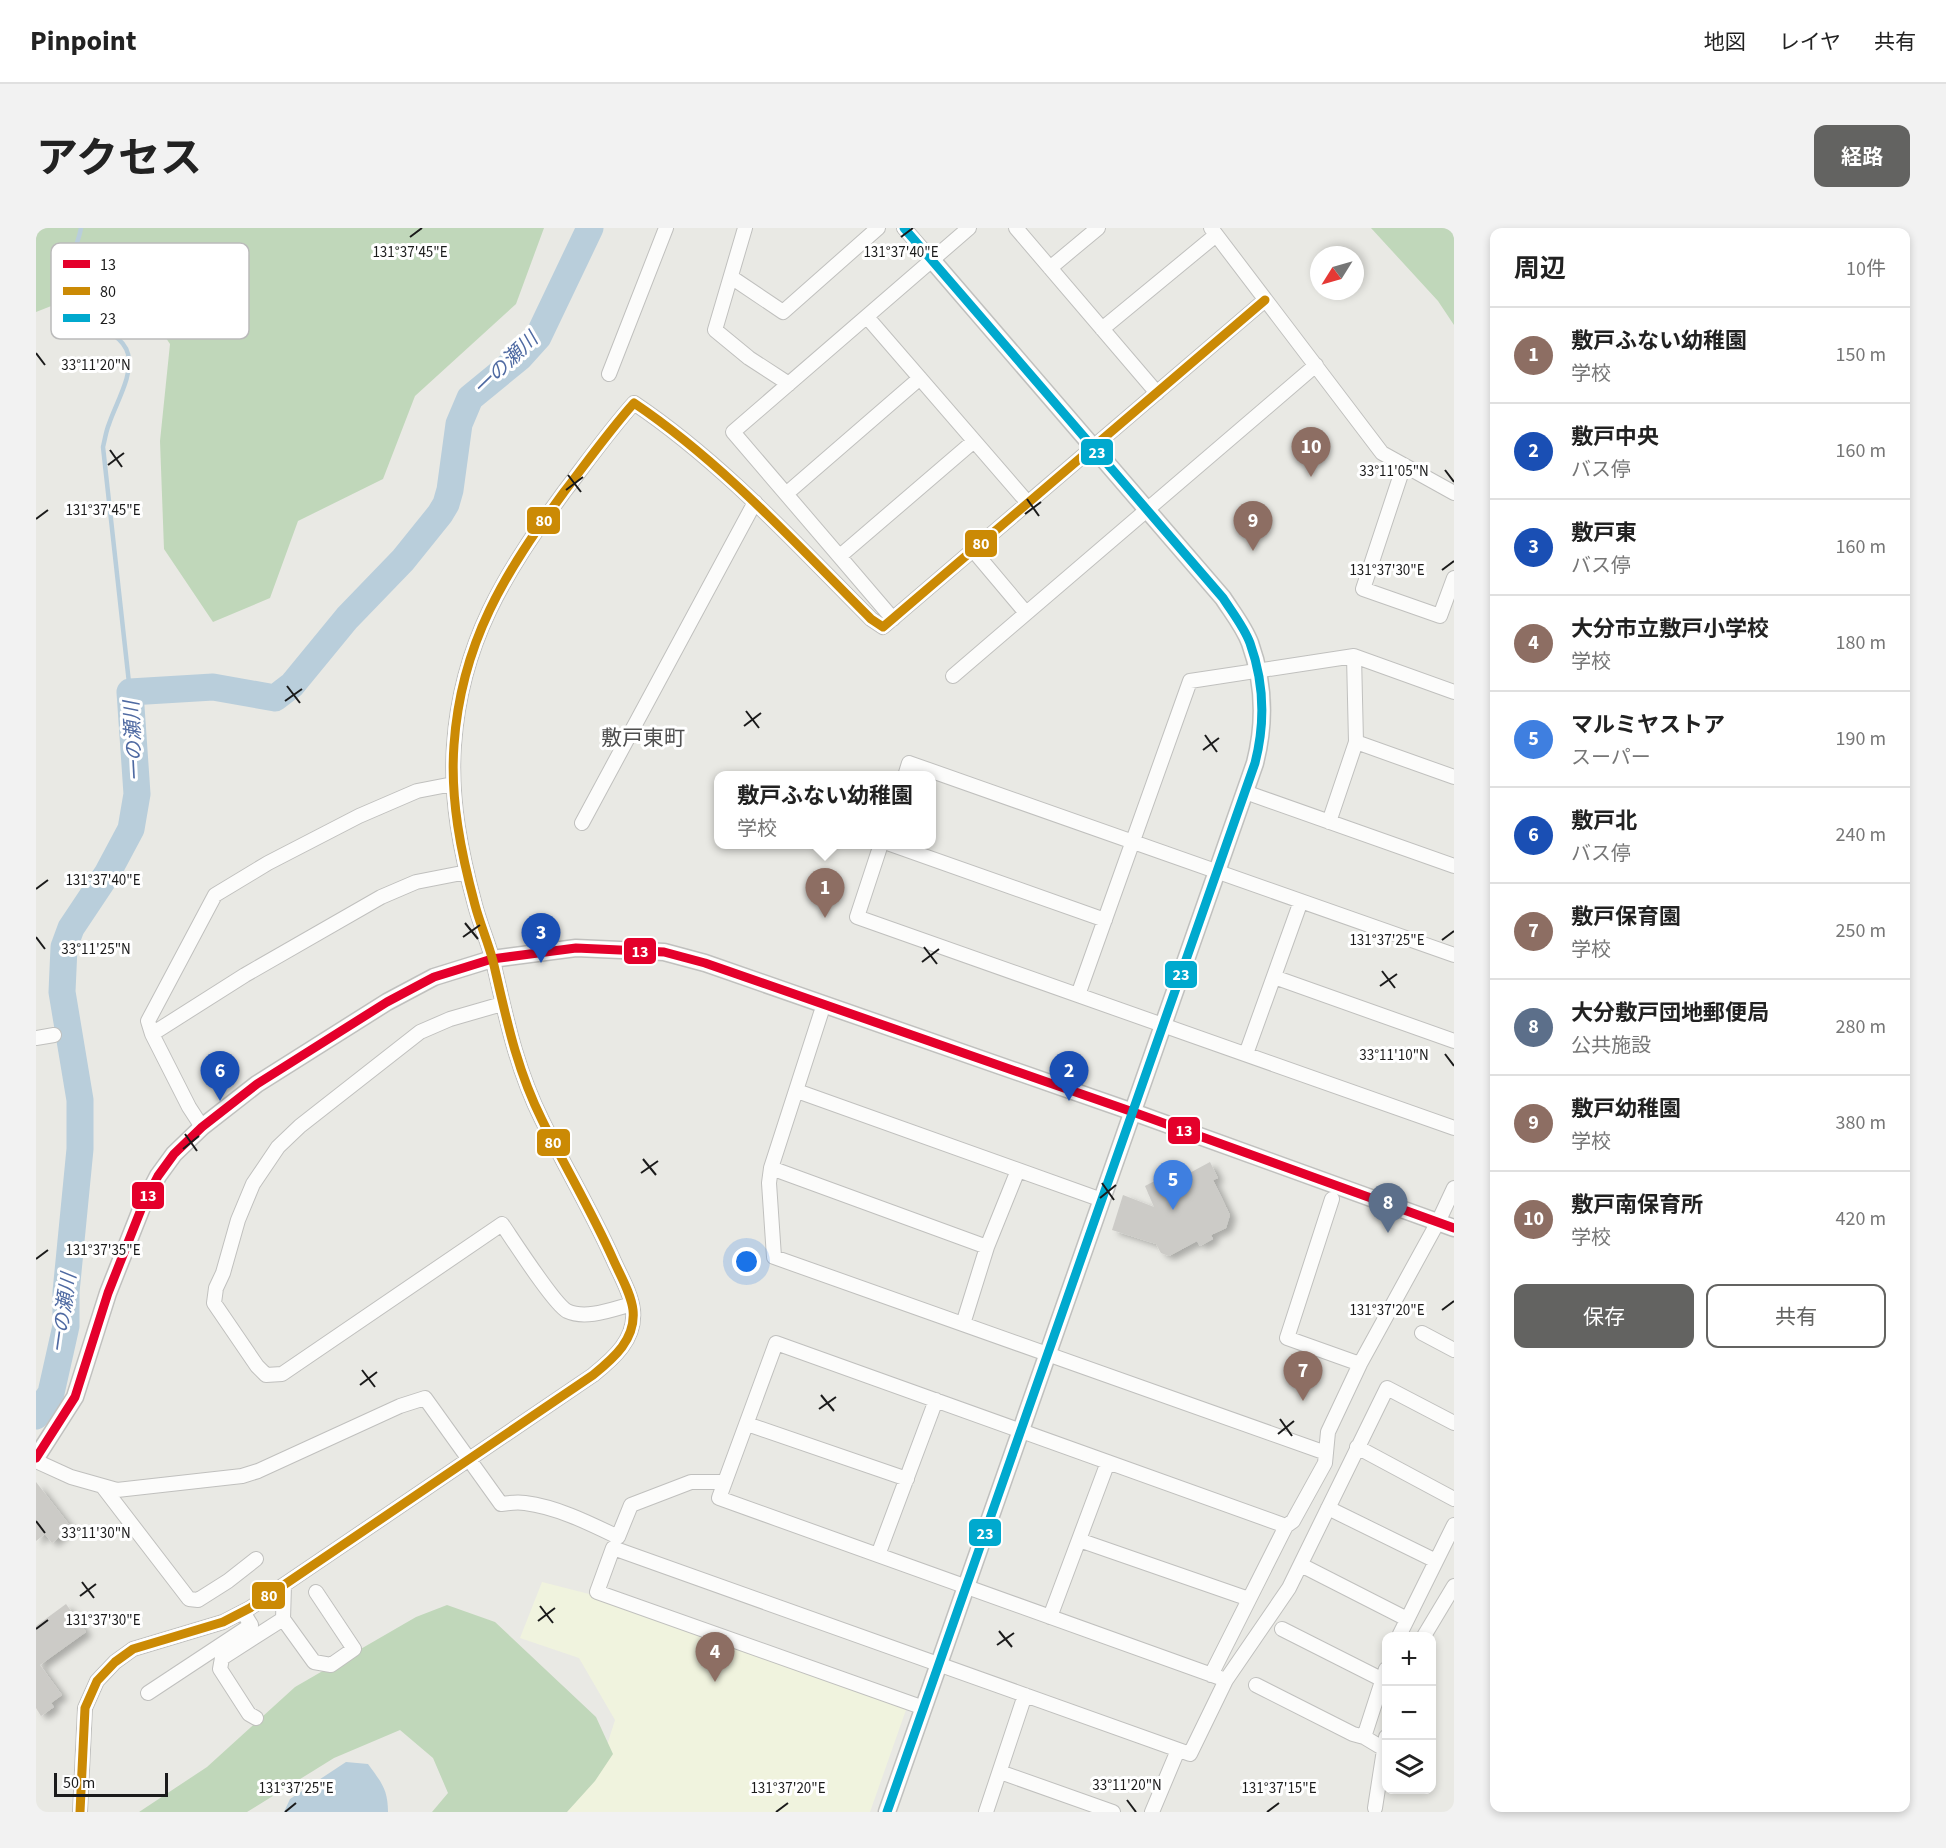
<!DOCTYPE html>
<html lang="ja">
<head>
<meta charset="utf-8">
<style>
  :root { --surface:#fff; --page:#f2f2f2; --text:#222; --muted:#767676; --line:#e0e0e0; --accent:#636361 }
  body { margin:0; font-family:"Source Sans 3","Noto Sans JP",sans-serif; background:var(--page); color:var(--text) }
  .controls { position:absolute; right:18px; bottom:18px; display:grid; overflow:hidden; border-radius:12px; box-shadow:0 3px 9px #0003 }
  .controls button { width:54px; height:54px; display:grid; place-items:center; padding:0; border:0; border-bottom:2px solid var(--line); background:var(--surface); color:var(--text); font:30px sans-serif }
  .compass { position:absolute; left:1274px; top:18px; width:54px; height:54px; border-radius:50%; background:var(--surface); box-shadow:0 3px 9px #0003; rotate:233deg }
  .scale { position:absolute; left:18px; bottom:15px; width:114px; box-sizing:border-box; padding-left:6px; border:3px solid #1b1b1b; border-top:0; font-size:16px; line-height:21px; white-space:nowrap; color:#1b1b1b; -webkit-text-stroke:4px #fff; paint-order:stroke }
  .you { position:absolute; left:711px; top:1034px; width:21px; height:21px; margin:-15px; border:4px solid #fff; border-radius:50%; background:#1a73e8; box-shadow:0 0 0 9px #1a73e833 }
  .badge { display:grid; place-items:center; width:39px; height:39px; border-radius:50%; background:var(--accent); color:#fff; font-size:20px; font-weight:700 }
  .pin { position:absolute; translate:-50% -50px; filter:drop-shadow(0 2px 3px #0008) }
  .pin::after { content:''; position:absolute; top:32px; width:21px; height:18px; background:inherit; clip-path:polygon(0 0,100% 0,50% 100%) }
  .popup { position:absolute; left:678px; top:543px; width:222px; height:78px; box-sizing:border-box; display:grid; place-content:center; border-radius:12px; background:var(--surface); filter:drop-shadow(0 2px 4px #0005); font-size:20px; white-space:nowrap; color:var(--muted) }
  .popup b { font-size:22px; color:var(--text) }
  .popup::after { content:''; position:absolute; left:50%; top:100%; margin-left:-12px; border:12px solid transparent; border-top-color:var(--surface) }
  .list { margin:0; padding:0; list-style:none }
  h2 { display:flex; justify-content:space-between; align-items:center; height:78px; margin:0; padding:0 24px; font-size:26px }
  h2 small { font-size:20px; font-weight:400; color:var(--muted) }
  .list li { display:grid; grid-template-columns:39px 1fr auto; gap:18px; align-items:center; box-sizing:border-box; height:96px; padding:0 24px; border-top:2px solid var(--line) }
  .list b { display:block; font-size:22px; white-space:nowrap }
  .list p { margin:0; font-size:20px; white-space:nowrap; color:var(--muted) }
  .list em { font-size:20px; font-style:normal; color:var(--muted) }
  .actions { display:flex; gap:12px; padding:18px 24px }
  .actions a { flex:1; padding:14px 0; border:2px solid var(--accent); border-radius:12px; text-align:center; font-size:21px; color:var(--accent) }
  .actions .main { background:var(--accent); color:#fff }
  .icon { flex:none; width:33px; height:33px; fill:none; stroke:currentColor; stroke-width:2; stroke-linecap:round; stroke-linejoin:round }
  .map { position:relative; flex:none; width:1418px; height:1584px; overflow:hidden; border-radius:12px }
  header { display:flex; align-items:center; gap:36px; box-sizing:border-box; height:84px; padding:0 30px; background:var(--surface); border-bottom:2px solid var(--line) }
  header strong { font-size:28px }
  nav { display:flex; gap:33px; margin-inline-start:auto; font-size:21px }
  .intro { display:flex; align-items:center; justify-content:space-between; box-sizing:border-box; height:144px; padding:0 36px }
  h1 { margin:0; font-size:42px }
  .button { padding:15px 27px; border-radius:12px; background:var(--accent); color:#fff; font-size:21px; font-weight:700 }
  main { display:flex; gap:36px; padding:0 36px }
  aside { flex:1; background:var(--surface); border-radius:12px; box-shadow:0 3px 9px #0003 }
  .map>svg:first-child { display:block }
  .education { fill:#f0f3de }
  .forest { fill:#c0d7ba }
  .water { fill:#b9cedb }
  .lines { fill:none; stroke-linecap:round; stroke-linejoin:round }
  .stream { stroke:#b9cedb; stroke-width:4.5 }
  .river { stroke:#b9cedb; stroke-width:27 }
  .building { fill:#cccbc7; filter:url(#shadow) }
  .minor-casing { stroke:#c0c0be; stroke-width:16 }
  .tertiary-casing { stroke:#c0c0be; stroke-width:19 }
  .minor { stroke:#fcfcfb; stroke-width:14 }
  .tertiary { stroke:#fcfcfb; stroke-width:16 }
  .bus-1-casing { stroke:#fff; stroke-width:14 }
  .bus-2-casing { stroke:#fff; stroke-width:14 }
  .bus-3-casing { stroke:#fff; stroke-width:14 }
  .bus-1 { stroke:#e4002b; stroke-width:9 }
  .bus-2 { stroke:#cb8a05; stroke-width:9 }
  .bus-3 { stroke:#00a9ce; stroke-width:9 }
  .ticks { fill:none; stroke:#1b1b1b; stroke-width:2 }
  .labels { text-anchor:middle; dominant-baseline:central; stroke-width:6; stroke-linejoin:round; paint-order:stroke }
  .water-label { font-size:20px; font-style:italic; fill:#4f6aa2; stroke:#fff }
  .quarter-label { font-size:21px; fill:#4e4e4e; stroke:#fff }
  .key { fill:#fff; stroke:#bbb; stroke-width:1.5 }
  .key-label { font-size:16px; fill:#1b1b1b }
  .ticks-label { font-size:15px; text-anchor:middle; fill:#1b1b1b; stroke:#fff; stroke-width:6; stroke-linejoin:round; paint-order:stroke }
  .line-badge { stroke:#fff; stroke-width:2 }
  .badge-label { font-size:16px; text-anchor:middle; font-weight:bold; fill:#fff }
</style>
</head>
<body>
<header>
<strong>Pinpoint</strong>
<nav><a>地図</a><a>レイヤ</a><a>共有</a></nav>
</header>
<div class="intro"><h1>アクセス</h1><a class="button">経路</a></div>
<main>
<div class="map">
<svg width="1418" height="1584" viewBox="0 0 1418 1584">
  <defs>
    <filter id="shadow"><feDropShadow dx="6" dy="4" stdDeviation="3" flood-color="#0004"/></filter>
  </defs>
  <rect width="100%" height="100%" fill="#e9e9e4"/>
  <path class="education" d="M 506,1354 L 557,1367 L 871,1479 L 834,1584 L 519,1584 L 565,1536 L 579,1492 L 543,1430 L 484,1410 Z"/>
  <path class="forest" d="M 0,0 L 508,0 L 480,76 L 379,168 L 347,251 L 262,293 L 234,370 L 177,394 L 128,321 L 124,213 L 134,116 L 89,49 L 0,84 Z
    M 1335,0 L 1418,0 L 1418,97 L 1402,73 Z
    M 411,1377 L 459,1394 L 560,1489 L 577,1526 L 559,1553 L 531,1584 L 396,1584 L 412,1565 L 397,1530 L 364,1502 L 298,1530 L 211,1584 L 103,1584 L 171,1539 L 259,1459 L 380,1389 Z"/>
  <path class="water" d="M 310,1534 L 332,1536 C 345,1554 352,1561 352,1584 L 248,1584 L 254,1571 Z"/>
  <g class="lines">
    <path class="stream" d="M 45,0 C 42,17 34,31 28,47 C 26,52 21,59 21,64 C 16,95 83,92 92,126 C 98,146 79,177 73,196 C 70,203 69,211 67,219 L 94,464"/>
    <path class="river" d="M 0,1188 L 15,1165 L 30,1098 L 30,1064 L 44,921 L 44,872 L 26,764 L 28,719 L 35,700 L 71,646 L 95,601 L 101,566 L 94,464 L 177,459 L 239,470 L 256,457 L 311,390 L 367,332 L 404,286 L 410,276 L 414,262 L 423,196 L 434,170 L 484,129 L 502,109 L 554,0"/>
  </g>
  <path class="building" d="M 1174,934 L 1182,950 L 1177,952 L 1194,987 L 1190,1000 L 1175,1007 L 1177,1011 L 1164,1018 L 1161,1013 L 1133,1028 L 1125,1025 L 1120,1016 L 1076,1002 L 1087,967 L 1118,979 L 1109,958 L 1144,940 L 1148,948 Z
    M 0,1254 L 35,1299 L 16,1315 L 9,1306 L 0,1313 Z
    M 30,1376 L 50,1404 L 4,1437 L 26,1467 L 15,1475 L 18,1479 L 5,1488 L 0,1480 L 0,1398 Z"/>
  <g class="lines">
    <g class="minor-casing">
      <path id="minor" d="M 709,0 L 679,102 L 713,130 L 753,156
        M 868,0 L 896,32
        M 980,0 L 1121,165
        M 1175,0 L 1346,225 L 1418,265
        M 1014,40 L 1062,0
        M 695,49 L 747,84 L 842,0
        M 831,89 L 992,275
        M 1066,101 L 1180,7
        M 573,146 L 630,0
        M 1368,237 L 1327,361 L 1404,388 L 1418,350
        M 750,266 L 884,150
        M 937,322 L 990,385
        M 804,328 L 938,213
        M 857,391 L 697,204 L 933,0
        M 917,448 L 1280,137
        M 1320,514 L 1418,549
        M 869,548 L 873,535 L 1418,727
        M 1209,564 L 1418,638
        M 1293,594 L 1320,514 L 1318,428
        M 546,595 L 719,274
        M 845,616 L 821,689 L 1418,900
        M 854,616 L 1069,692
        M 1238,749 L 1418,813
        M 1042,767 L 1154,453 L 1318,428 L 1418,464
        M 466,776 L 414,791 L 384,804 L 264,898 L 242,919 L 217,956 L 202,992 L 187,1045 L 180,1060 L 178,1075 L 221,1138 L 230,1147 L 246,1146 L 466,996 C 477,1012 518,1076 531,1083 C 550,1092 577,1081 596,1076
        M 785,785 L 735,940 L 733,955 L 738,1029 L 1290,1225
        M 116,806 L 112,793 L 179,667 L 232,635 L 323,588 L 381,563 L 417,556
        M 0,810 L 18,807
        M 1210,826 L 1265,673
        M 761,863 L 1066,972
        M 166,899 L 153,879 L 116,806 L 209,747 L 345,669 L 380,654 L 431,644
        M 735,940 L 951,1019
        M 1296,971 L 1251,1110 L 1324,1136
        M 927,1096 L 951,1019 L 982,942
        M 1386,1105 L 1418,1122
        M 711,1196 L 871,1251
        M 1321,1219 L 1418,1271
        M 0,1233 L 35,1249 L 81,1262 L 206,1248 L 222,1243 L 364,1178 L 389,1170 L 465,1276 C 472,1275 481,1274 489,1275 C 521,1279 553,1295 582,1309 L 595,1277 L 655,1254 L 689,1254
        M 67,1259 L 153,1371 L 162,1372 L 192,1353 L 220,1331
        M 1292,1280 L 1400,1333
        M 1043,1312 L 1213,1371
        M 842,1327 L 900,1172
        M 1265,1337 L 1371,1391
        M 248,1357 L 247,1391 L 278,1434 L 295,1437 L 318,1421 L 280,1364
        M 1014,1389 L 1072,1234
        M 1246,1401 L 1347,1452
        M 1363,1408 L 1418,1297
        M 1388,1408 L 1418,1358
        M 1175,1447 L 1250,1298 L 1257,1293 L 1289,1235 L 1292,1204 L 1324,1136 L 1403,992 L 1418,960
        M 1190,1452 L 683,1270 L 740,1115 L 1250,1298
        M 1220,1457 L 1317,1506 L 1328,1509
        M 112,1465 L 215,1397 L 207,1384
        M 888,1480 L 561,1364 L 577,1320 L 1154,1526 L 1190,1452 L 1253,1360 L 1351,1160 L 1418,1195
        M 220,1490 L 213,1486 L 184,1441 L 186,1430 L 247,1391
        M 1348,1521 L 1328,1509 L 1350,1441
        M 964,1544 L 1077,1584
        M 1339,1580 L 1350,1509
        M 44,1584 L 49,1480 L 61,1453 L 79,1434 L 97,1421 L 187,1394 L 214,1380 L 557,1147 C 578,1130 600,1111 597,1082 C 595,1065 584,1047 577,1031 C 556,984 529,939 506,892 C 480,840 470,789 457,733 C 452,714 444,696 439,677 C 425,625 414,571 418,517 C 425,414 469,345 528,264 C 551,234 573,203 598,175 C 687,235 759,315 835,391 L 847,399 L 1229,72
        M 950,1584 L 989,1467
        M 1116,1584 L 1142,1522"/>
    </g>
    <g class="tertiary-casing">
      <path id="tertiary" d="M 0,1230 L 39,1169 L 72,1065 L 106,979 L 122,948 L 138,926 L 166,899 L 221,856 L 351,774 L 398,749 L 456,731 L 540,720 L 628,724 L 669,735 L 1097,884 L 1418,1000
        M 851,1584 L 1219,535 C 1229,496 1228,454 1214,415 C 1208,399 1196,384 1187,370 L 896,32"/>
    </g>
    <use href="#minor" class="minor"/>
    <use href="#tertiary" class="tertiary"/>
    <g class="bus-1-casing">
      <path id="bus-1" d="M 0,1230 L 39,1169 L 72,1065 L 106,979 L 122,948 L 138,926 L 166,899 L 221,856 L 351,774 L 398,749 L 456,731 L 540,720 L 628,724 L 669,735 L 1097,884 L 1418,1000"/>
    </g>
    <g class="bus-2-casing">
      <path id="bus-2" d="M 44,1584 L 49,1480 L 61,1453 L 79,1434 L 97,1421 L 187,1394 L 214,1380 L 557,1147 C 578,1130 600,1111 597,1082 C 595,1065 584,1047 577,1031 C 556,984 529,939 506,892 C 480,840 470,789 457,733 C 452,714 444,696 439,677 C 425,625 414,571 418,517 C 425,414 469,345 528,264 C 551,234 573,203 598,175 C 687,235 759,315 835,391 L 847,399 L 1229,72"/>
    </g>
    <g class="bus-3-casing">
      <path id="bus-3" d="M 851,1584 L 1219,535 C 1229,496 1228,454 1214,415 C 1208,399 1196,384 1187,370 L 868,0"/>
    </g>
    <use href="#bus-1" class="bus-1"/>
    <use href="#bus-2" class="bus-2"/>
    <use href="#bus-3" class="bus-3"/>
  </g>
  <path class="ticks" d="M 374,9 L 386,0M 865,9 L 877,0M 0,125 L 9,137M 74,222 L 86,239M 72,237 L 88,225M 1409,242 L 1418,254M 532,247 L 545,264M 530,262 L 547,249M 991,271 L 1003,288M 989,286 L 1005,274M 0,291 L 12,282M 1406,342 L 1418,333M 251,458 L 264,475M 249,473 L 266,461M 710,483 L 723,500M 708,498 L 725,485M 1169,507 L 1181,524M 1167,522 L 1183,510M 0,661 L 12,652M 429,695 L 442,711M 0,709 L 9,721M 427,709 L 444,697M 1406,712 L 1418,703M 888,719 L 901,736M 886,734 L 903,721M 1346,743 L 1359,760M 1344,758 L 1361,746M 1409,826 L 1418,838M 149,906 L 161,923M 147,921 L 163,908M 607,931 L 620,947M 605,945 L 622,933M 1066,955 L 1078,972M 1064,970 L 1080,957M 0,1031 L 12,1022M 1406,1082 L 1418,1073M 326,1142 L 339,1159M 324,1157 L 341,1144M 785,1167 L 798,1183M 783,1181 L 800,1169M 1244,1191 L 1256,1208M 1242,1206 L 1258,1193M 0,1293 L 9,1305M 46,1354 L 58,1370M 44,1368 L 60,1356M 504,1378 L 517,1395M 502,1393 L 519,1380M 0,1401 L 12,1392M 963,1403 L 976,1419M 961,1417 L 978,1405M 1091,1572 L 1100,1584M 249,1584 L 260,1575M 740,1584 L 752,1575M 1231,1584 L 1243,1575"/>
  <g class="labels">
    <g class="water-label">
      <text transform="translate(470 136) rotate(-44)">一の瀬川</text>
      <text transform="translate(98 513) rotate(-93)">一の瀬川</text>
      <text transform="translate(28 1085) rotate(-82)">一の瀬川</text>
    </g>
    <g class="quarter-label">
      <text x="607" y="510">敷戸東町</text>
    </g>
  </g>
  <rect x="15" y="15" width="198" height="96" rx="9" class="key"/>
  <rect x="27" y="32" width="27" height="8" fill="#e4002b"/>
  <rect x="27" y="59" width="27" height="8" fill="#cb8a05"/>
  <rect x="27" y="86" width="27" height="8" fill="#00a9ce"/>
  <g class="key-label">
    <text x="64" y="42">13</text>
    <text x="64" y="69">80</text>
    <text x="64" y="96">23</text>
  </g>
  <g class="ticks-label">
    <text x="374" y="29">131°37'45"E</text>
    <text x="865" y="29">131°37'40"E</text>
    <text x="60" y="142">33°11'20"N</text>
    <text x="1358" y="248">33°11'05"N</text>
    <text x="67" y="287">131°37'45"E</text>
    <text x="1351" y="347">131°37'30"E</text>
    <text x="67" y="657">131°37'40"E</text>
    <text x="1351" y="717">131°37'25"E</text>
    <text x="60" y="726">33°11'25"N</text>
    <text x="1358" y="832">33°11'10"N</text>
    <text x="67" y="1027">131°37'35"E</text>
    <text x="1351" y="1087">131°37'20"E</text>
    <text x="60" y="1310">33°11'30"N</text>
    <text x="67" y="1397">131°37'30"E</text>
    <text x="1091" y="1562">33°11'20"N</text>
    <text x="260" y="1565">131°37'25"E</text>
    <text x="752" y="1565">131°37'20"E</text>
    <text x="1243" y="1565">131°37'15"E</text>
  </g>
  <g class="line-badge">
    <rect x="1044" y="210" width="34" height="28" rx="6" fill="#00a9ce"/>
    <rect x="490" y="278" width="35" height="29" rx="6" fill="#cb8a05"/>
    <rect x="928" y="301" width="34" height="29" rx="6" fill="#cb8a05"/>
    <rect x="587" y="709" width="34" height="28" rx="6" fill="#e4002b"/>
    <rect x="1128" y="732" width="34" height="29" rx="6" fill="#00a9ce"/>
    <rect x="1131" y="888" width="34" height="29" rx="6" fill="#e4002b"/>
    <rect x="500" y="900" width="35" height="29" rx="6" fill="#cb8a05"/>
    <rect x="95" y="953" width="34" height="29" rx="6" fill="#e4002b"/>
    <rect x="932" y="1290" width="34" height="29" rx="6" fill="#00a9ce"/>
    <rect x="215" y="1353" width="35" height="29" rx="6" fill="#cb8a05"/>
  </g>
  <g class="badge-label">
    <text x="1061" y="230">23</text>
    <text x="508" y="298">80</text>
    <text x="945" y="321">80</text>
    <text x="604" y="729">13</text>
    <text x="1145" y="752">23</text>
    <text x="1148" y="908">13</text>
    <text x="517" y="920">80</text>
    <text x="112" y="973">13</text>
    <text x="949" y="1311">23</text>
    <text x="233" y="1373">80</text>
  </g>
</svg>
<div class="controls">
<button>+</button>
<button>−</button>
<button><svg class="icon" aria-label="layers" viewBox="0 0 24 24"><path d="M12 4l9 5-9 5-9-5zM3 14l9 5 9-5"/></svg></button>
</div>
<svg class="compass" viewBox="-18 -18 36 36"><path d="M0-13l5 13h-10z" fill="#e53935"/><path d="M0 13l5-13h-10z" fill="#767676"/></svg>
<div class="scale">50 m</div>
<div class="you"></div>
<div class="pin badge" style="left:789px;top:690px;background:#8d6e63">1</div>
<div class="popup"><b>敷戸ふない幼稚園</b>学校</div>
<div class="pin badge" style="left:1033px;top:873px;background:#1a4fb4">2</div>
<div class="pin badge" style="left:505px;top:735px;background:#1a4fb4">3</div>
<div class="pin badge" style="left:679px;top:1454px;background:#8d6e63">4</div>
<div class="pin badge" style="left:1137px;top:982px;background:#3f7fe0">5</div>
<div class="pin badge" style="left:184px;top:873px;background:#1a4fb4">6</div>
<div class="pin badge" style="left:1267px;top:1173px;background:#8d6e63">7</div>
<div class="pin badge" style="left:1352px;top:1005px;background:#5c6f8a">8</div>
<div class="pin badge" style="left:1217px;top:323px;background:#8d6e63">9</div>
<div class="pin badge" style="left:1275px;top:249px;background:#8d6e63">10</div>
</div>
<aside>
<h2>周辺<small>10件</small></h2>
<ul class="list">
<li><span class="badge" style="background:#8d6e63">1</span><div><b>敷戸ふない幼稚園</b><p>学校</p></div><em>150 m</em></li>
<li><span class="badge" style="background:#1a4fb4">2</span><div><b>敷戸中央</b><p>バス停</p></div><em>160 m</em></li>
<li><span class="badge" style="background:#1a4fb4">3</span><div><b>敷戸東</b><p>バス停</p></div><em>160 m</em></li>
<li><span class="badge" style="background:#8d6e63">4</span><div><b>大分市立敷戸小学校</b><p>学校</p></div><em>180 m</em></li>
<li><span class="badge" style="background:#3f7fe0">5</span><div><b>マルミヤストア</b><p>スーパー</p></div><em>190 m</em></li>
<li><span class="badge" style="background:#1a4fb4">6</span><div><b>敷戸北</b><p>バス停</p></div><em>240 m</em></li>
<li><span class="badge" style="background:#8d6e63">7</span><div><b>敷戸保育園</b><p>学校</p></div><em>250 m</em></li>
<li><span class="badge" style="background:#5c6f8a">8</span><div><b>大分敷戸団地郵便局</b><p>公共施設</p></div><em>280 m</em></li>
<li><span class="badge" style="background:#8d6e63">9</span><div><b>敷戸幼稚園</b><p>学校</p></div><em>380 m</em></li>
<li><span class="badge" style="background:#8d6e63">10</span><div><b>敷戸南保育所</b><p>学校</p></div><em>420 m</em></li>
</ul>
<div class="actions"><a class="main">保存</a><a>共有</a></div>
</aside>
</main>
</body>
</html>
